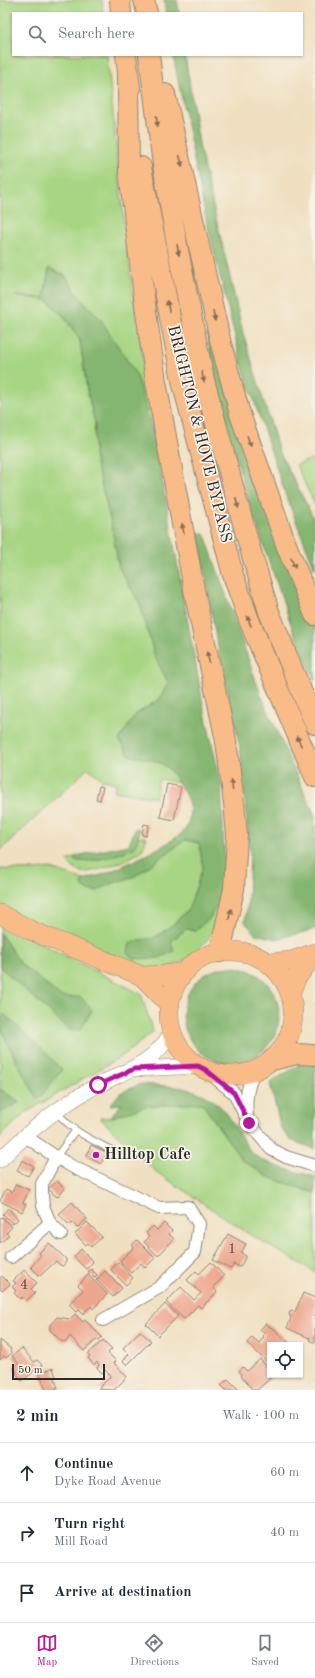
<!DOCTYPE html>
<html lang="en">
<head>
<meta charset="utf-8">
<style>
  :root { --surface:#fff; --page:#f2f2f3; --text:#1f2937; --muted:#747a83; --line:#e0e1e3; --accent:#b5179e }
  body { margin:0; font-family:"Old Standard TT",serif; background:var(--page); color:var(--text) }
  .controls { position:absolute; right:12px; bottom:12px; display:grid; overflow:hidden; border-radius:0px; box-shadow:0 1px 3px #0004 }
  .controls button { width:36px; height:36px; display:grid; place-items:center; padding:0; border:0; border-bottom:1px solid var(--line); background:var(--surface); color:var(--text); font:20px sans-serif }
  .scale { position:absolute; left:12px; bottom:10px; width:93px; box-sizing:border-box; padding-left:4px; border:2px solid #2b2b2b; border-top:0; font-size:11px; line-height:14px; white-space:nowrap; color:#2b2b2b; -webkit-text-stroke:3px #f7f3e8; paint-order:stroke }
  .stop { position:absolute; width:12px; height:12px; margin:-9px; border:3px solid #b5179e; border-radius:50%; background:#fff }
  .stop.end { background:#b5179e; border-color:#fff; box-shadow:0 1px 4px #0008 }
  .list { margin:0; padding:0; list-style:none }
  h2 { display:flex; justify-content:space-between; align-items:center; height:52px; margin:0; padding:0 16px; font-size:17px }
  h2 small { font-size:13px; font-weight:400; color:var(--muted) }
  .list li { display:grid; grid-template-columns:26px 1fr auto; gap:12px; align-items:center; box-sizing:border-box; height:60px; padding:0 16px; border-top:1px solid var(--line) }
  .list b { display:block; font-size:15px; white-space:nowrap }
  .list p { margin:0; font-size:13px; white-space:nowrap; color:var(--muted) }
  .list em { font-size:13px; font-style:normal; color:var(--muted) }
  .icon { flex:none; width:22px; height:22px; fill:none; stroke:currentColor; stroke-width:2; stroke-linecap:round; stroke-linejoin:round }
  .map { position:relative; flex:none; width:315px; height:1390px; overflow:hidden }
  .search { position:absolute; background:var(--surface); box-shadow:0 1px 3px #0004; left:12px; right:12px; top:12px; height:44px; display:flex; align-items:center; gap:10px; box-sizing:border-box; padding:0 14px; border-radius:0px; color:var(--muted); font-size:15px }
  .sheet { height:232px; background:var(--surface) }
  nav { display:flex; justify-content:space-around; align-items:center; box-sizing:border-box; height:56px; border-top:1px solid var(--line); background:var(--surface); font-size:11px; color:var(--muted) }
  nav a { display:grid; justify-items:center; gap:2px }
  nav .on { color:var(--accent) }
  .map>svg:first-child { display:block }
  .green { fill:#a7d583; stroke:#698057 }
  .forest { fill:#85b671; stroke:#58704e }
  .building { fill:#eea78f }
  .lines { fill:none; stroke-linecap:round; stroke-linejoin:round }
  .service-casing { stroke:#8e8676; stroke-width:8 }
  .minor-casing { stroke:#8e8676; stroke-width:14 }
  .tertiary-casing { stroke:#8e8676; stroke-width:16 }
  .primary-casing { stroke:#8e8676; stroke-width:20 }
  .trunk-casing { stroke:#8e8676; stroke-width:22 }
  .service { stroke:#fff; stroke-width:6 }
  .minor { stroke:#fff; stroke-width:12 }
  .tertiary { stroke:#fff; stroke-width:15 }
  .primary { stroke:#f9bc89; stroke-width:19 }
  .trunk { stroke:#f9bc89; stroke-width:20 }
  .oneway { fill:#886c55 }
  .route { stroke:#b5179e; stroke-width:5 }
  .poi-dot { fill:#b5179e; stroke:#f7f3e8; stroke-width:1.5 }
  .labels { text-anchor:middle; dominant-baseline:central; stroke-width:3.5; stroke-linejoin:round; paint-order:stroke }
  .number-label { font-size:14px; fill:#5c4a44 }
  .street-label { font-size:16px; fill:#2b2b2b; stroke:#f7f3e8 }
  .poi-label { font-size:16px; font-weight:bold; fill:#2b2b2b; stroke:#f7f3e8; text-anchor:start }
</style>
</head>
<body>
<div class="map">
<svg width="315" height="1390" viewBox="0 0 315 1390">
  <rect width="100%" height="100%" fill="#f7f3e8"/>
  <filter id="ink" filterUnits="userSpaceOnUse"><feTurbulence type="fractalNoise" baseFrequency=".025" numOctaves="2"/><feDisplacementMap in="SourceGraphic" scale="8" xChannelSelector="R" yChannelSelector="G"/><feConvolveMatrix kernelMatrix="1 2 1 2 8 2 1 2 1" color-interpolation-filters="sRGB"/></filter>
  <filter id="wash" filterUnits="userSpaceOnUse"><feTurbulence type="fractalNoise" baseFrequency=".012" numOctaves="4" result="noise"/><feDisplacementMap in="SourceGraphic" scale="16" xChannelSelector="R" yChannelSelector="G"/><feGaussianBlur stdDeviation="0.9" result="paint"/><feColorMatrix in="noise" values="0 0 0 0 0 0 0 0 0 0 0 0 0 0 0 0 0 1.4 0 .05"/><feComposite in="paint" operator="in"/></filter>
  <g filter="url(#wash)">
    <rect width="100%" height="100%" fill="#f0e0c1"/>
    <path class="green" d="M 0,0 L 102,0 L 103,13 L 13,13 L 13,55 L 107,55 L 126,244 L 155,442 L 137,376 L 101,320 L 77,294 L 66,276 L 49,268 L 44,298 L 16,296 L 46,300 L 64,316 L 80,340 L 87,390 L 95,423 L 94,453 L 111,523 L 119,568 L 140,604 L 155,657 L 168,682 L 160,699 L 136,714 L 130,756 C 156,760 165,760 179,783 L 159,779 L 155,798 L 114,791 L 116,783 L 103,780 L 88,768 L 0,851 Z
      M 312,459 L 315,460 L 315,505 L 296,465 Z
      M 138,836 L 147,838 C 145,842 144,847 142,850 C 135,858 92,874 82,872 C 75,871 71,865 67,861 L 74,858 L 75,861 L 136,845 Z
      M 185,840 L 199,843 L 203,867 L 189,908 L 174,924 L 155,937 L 171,941 L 186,929 L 195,931 L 220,898 L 225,869 C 224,881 225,894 223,906 C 219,934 190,963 163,969 C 152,971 139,966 130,963 L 0,907 L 0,869 L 36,870 L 49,868 L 83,880 L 82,886 L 87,890 L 97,891 L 110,884 L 135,876 Z
      M 0,921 L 36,941 L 141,994 L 153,1032 L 125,1054 L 25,1113 L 0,1137 Z
      M 202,1103 L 242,1160 L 268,1177 L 315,1193 L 315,1272 L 249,1234 L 155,1171 L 100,1118 L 112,1117 L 148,1106 Z"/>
    <path class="forest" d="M 164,0 L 177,0 L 179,13 L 166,13 Z
      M 173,55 L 185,55 L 200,150 L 243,333 L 279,451 L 315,521 L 315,569 L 286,496 L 242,365 L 206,219 Z
      M 49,268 L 66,276 L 77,294 L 101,320 L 137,376 L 155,442 L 203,704 L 221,784 L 225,869 L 220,898 L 210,918 L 195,931 L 186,929 L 171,941 L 174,951 L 159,958 L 133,959 L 128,953 L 130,943 L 155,937 L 174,924 L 189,908 L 203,867 L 199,843 L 185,840 L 135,876 L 110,884 L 97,891 L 87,890 L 82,886 L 83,880 C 89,878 95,877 101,875 C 116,870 181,840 186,828 C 194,812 188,799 180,785 C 165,760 157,760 130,756 L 119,740 L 136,714 L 160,699 L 168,682 L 155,657 L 140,604 L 119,568 L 111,523 L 94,456 L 95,423 L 87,390 L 80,340 L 64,316 L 44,298 Z
      M 207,334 L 213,334 L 301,603 L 315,629 L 315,681 L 294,633 L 248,500 L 217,391 Z
      M 198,532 L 205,535 L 260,693 L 315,816 L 315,929 L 277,939 L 255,934 L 245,922 L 248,900 L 250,855 L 240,747 L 216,639 Z
      M 137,828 L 140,830 L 136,845 L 134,848 C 116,855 96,863 75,861 L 74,858 L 76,856 L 129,845 L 135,829 Z
      M 0,933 L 21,964 L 61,997 L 81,997 L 92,1010 L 80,1030 L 69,1030 L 0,967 Z
      M183 1015a48 48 0 1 1 96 0a48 48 0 1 1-96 0Z
      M 4,1014 L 37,1044 L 62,1070 L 38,1100 L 12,1053 L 0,1026 L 0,1022 Z
      M 306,1060 L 315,1063 L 315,1149 L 290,1140 L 281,1129 L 270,1083 Z
      M 141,1084 C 176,1087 207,1085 229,1117 C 235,1126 245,1145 252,1153 C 267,1167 296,1171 315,1177 L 315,1193 L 268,1177 L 242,1160 L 202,1103 L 148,1106 L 112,1117 L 111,1115 L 122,1104 L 110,1105 L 120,1093 Z
      M 0,1089 L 20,1102 L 0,1113 Z"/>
    <g id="blocks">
      <path class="building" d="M 167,784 L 181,787 L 174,820 L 160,817 Z
        M 99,786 L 103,787 L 100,800 L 96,799 Z
        M 144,824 L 149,825 L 146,836 L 142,835 Z
        M 91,1145 L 107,1153 L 101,1164 L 86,1156 Z
        M 22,1160 L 34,1166 L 28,1176 L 17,1171 Z
        M 57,1181 L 65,1189 L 57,1197 L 48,1189 Z
        M 16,1184 L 29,1190 L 23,1203 L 26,1204 L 22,1212 L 0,1201 L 6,1189 L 12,1192 Z
        M 72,1202 L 87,1219 L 77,1228 L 72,1222 L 69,1225 L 59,1214 Z
        M 8,1208 L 18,1219 L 13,1224 L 3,1214 Z
        M 2,1217 L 12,1227 L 6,1233 L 9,1235 L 0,1243 L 0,1218 Z
        M 87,1222 L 102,1237 L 91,1247 L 88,1243 L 86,1245 L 75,1234 Z
        M 164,1223 L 172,1231 L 169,1234 L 174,1239 L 158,1256 L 144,1242 L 149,1237 L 146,1233 L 153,1226 L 157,1230 Z
        M 228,1234 L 246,1244 L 241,1253 L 246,1256 L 240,1267 L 234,1264 L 231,1269 L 213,1260 Z
        M 137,1240 L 155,1258 L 145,1268 L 141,1263 L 131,1273 L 120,1261 L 134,1247 L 132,1245 Z
        M 49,1243 L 66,1259 L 66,1262 L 63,1266 L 60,1265 L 56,1261 L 40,1276 L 31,1267 L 41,1255 L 39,1253 Z
        M 81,1249 L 93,1262 L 86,1269 L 74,1257 Z
        M 118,1262 L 133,1278 L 126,1285 L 111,1270 Z
        M 211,1262 L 224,1276 L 213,1287 L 217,1292 L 201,1308 L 198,1305 L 184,1319 L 166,1302 L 181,1287 L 194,1300 L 201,1293 L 187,1280 L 196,1271 L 199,1274 Z
        M 91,1269 L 97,1275 L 94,1278 L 88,1272 Z
        M 24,1270 L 37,1283 L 31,1289 L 35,1293 L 26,1301 L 22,1297 L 20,1299 L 14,1293 L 16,1291 L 12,1287 L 16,1283 L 13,1281 Z
        M 105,1271 L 122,1288 L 113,1297 L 96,1280 Z
        M 88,1275 L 107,1294 L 93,1309 L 91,1306 L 83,1314 L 79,1310 L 77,1312 L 69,1304 L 83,1290 L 78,1285 Z
        M 2,1276 L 10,1284 L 2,1291 L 0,1289 L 0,1278 Z
        M 303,1293 L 315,1298 L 315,1343 L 309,1340 L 310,1337 L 309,1338 L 287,1328 L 291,1318 L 289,1314 L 291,1310 L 295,1312 Z
        M 165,1304 L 178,1316 L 158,1336 L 146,1324 Z
        M 75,1314 L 83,1322 L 85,1320 L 102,1337 L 99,1340 L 97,1339 L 84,1351 L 70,1336 L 66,1342 L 61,1341 L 50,1330 L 50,1325 L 57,1317 L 70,1319 Z
        M 266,1323 L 271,1328 L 272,1327 L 288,1342 L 285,1345 L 270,1345 L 270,1358 L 267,1362 L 247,1343 L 252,1337 L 259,1343 L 264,1337 L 263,1336 L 265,1334 L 260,1330 Z
        M 140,1331 L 151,1341 L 127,1365 L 123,1361 L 129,1354 L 123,1348 Z
        M 0,1340 L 11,1349 L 10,1351 L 12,1353 L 6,1358 L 4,1356 L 0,1360 Z
        M 103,1340 L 112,1349 L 108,1353 L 116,1361 L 114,1363 L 127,1377 L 114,1390 L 98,1389 L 111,1376 L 105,1370 L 102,1373 L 97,1368 L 99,1365 L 97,1362 L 94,1365 L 88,1358 L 90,1356 L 88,1354 Z
        M 22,1348 L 34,1362 L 37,1360 L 42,1365 L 22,1381 L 16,1373 L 17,1372 L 14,1368 L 18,1363 L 12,1356 Z
        M 260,1359 L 270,1371 L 270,1375 L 274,1375 L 257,1390 L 253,1390 L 241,1376 L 242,1375 L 239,1371 L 243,1367 L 247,1371 Z
        M 53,1368 L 56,1377 L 54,1377 L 58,1388 L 55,1388 L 56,1390 L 46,1390 L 39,1373 Z
        M 228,1379 L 239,1390 L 226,1390 L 221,1385 Z"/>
    </g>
  </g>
  <g filter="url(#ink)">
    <use href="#blocks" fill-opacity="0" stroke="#8e8676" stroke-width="1"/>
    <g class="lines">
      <g class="service-casing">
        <path id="service" d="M 56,1111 C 74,1133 89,1138 113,1151
          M 56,1157 L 75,1131"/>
      </g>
      <g class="minor-casing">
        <path id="minor" d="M 206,1070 L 234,1093 L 249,1123 L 271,1149 L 286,1157 L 315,1166
          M 247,1114 C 245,1098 248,1086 254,1071
          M 25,1136 L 56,1157 L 73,1167 L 159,1208 L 188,1207 L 199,1224 L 195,1252 L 160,1287 L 103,1320
          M 56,1157 L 42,1184 L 42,1195 L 43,1206 L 50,1223 L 61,1234
          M 11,1257 L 50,1223"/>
      </g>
      <g class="tertiary-casing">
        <path id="tertiary" d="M 136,1069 L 199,1066
          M 0,1160 C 27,1133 55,1109 89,1090 C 122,1071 151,1067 172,1032"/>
      </g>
      <g class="primary-casing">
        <path id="primary" d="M 0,914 L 30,930 L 142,976 L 170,1005
          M169 1013a62 62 0 1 1 124 0a62 62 0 1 1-124 0Z
          M 269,963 L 291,961 L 315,953
          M 142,976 L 164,975 L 185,972
          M 290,993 L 297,977 L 315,954"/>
      </g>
      <g class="trunk-casing">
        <path id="trunk" d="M 120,0 L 121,13
          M 144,0 L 147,13
          M 126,55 L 130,88
          M 149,55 L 163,165 L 178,250 L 204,380 L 249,545 L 269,612 L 315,724
          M 128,76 L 129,171 L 144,297 L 156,382 L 196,600 L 226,741 L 234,803 L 237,835 L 234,889 L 220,952
          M 165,94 L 221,344 L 240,414 L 287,547 L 315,615
          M 141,167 L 183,385 L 233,575 L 249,620 L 315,777
          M 272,1060 L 297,1054 L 315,1055"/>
      </g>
      <use href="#service" class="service"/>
      <use href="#minor" class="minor"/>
      <use href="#tertiary" class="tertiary"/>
      <use href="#primary" class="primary"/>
      <use href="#trunk" class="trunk"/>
    </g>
    <defs><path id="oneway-solid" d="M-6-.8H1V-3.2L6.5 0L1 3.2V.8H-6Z"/></defs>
    <g class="oneway">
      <use href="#oneway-solid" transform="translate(157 121) rotate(82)"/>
      <use href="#oneway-solid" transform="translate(181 161) rotate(77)"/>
      <use href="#oneway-solid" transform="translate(178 250) rotate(80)"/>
      <use href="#oneway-solid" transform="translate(168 306) rotate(-101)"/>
      <use href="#oneway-solid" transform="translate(214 316) rotate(78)"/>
      <use href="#oneway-solid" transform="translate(203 377) rotate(78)"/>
      <use href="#oneway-solid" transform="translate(249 441) rotate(71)"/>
      <use href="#oneway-solid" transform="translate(237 503) rotate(75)"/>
      <use href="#oneway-solid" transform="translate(183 529) rotate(-101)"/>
      <use href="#oneway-solid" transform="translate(293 563) rotate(68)"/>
      <use href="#oneway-solid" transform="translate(249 621) rotate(-111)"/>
      <use href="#oneway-solid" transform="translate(208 657) rotate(-102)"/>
      <use href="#oneway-solid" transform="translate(299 741) rotate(-114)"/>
      <use href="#oneway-solid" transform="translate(232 785) rotate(-97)"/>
      <use href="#oneway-solid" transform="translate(230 914) rotate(-78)"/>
    </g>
  </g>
  <g class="lines" filter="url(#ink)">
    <path class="route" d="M 98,1085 L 134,1069 L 198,1066 L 206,1070 L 234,1093 L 249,1123"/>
  </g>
  <circle class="poi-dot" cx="96" cy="1155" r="4"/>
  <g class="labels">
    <g class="number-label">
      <text x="232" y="1249">1</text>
      <text x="24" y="1285">4</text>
    </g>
    <g class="street-label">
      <text transform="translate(199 434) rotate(76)">BRIGHTON &amp; HOVE BYPASS</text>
    </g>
    <g class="poi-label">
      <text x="104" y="1155">Hilltop Cafe</text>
    </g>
  </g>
</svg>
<div class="controls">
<button><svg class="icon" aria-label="locate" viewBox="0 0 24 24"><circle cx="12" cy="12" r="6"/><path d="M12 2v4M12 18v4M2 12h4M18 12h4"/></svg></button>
</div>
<div class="scale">50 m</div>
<div class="stop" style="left:98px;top:1085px"></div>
<div class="stop end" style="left:249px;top:1123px"></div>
<div class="search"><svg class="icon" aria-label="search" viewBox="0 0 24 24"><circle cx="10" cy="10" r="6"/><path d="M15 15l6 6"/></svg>Search here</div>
</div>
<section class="sheet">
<h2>2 min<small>Walk · 100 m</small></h2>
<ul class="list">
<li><svg class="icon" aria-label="ahead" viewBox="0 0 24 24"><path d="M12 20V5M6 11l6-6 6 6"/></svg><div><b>Continue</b><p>Dyke Road Avenue</p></div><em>60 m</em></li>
<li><svg class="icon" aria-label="right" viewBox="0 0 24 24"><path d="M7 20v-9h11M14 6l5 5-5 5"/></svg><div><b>Turn right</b><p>Mill Road</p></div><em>40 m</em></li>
<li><svg class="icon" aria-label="arrive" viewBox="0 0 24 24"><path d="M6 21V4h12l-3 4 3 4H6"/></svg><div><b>Arrive at destination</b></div></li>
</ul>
</section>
<nav>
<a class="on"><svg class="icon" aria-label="map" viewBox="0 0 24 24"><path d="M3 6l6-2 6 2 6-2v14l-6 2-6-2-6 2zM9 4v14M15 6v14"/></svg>Map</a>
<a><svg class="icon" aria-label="directions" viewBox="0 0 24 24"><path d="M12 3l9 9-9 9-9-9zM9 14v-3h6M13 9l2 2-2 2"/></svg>Directions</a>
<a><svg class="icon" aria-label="saved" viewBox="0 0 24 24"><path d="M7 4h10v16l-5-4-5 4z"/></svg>Saved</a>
</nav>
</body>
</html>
